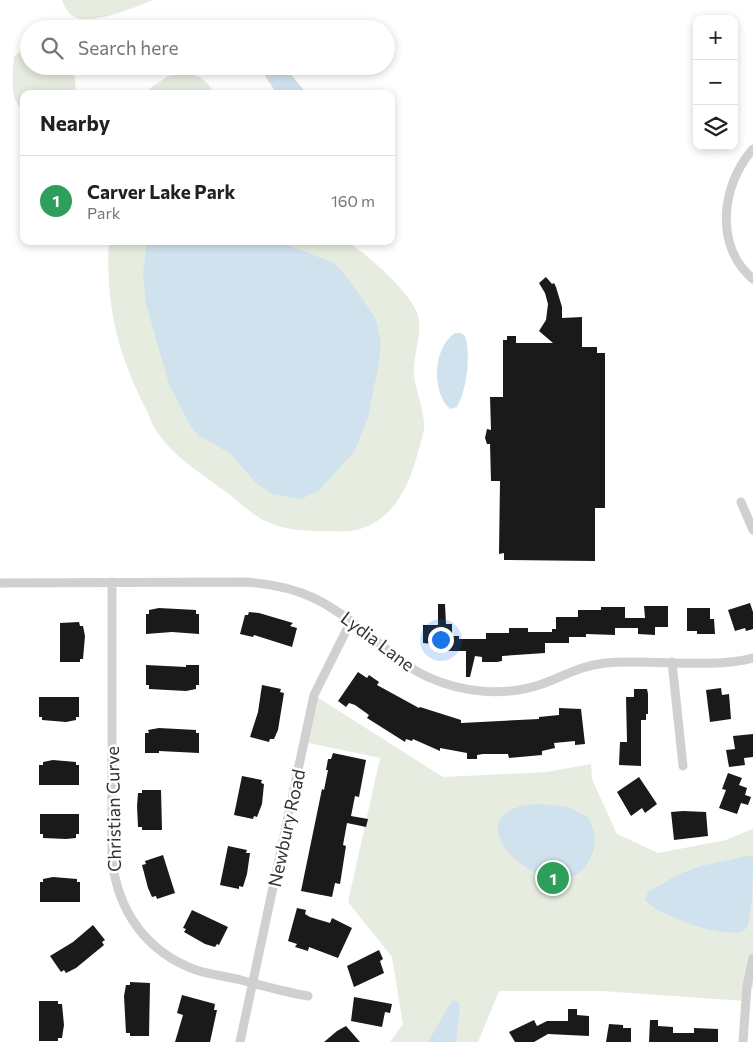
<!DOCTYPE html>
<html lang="en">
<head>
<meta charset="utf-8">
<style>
  :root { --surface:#fff; --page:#f2f2f2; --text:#202124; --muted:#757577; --line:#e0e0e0; --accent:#e63946 }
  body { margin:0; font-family:Commissioner,sans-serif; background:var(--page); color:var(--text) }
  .controls { position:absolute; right:15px; top:15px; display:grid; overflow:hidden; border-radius:10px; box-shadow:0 2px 8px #0003 }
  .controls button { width:45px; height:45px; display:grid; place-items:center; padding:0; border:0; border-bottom:1px solid var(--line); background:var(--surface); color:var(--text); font:25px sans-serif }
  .you { position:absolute; left:440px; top:639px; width:18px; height:18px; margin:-12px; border:4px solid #fff; border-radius:50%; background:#1a73e8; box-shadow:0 0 0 8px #1a73e833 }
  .badge { display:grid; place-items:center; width:32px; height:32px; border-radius:50%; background:var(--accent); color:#fff; font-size:16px; font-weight:700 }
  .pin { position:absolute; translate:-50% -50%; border:2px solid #fff; box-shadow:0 1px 5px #0006 }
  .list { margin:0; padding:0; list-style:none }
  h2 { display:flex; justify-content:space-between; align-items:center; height:65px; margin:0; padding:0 20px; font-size:21px }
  h2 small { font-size:16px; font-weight:400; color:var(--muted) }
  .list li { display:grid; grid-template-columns:32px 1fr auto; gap:15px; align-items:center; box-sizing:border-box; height:90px; padding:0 20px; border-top:1px solid var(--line) }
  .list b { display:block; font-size:19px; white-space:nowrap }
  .list p { margin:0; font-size:16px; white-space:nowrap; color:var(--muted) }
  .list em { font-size:16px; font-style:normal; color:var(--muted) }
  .icon { flex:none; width:28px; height:28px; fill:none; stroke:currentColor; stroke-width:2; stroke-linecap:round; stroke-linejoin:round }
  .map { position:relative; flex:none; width:753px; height:1042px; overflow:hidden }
  .search { position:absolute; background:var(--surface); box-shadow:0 2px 8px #0003; left:20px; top:20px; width:375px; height:55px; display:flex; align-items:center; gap:12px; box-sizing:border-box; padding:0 18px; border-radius:28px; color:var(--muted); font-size:19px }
  .panel { position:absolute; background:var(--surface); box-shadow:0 2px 8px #0003; left:20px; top:90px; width:375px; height:155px; border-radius:10px }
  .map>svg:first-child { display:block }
  .green { fill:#e6ecdf }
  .water { fill:#cfe2ee }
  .building { fill:#1a1a1a }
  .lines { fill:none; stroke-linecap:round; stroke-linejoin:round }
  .minor { stroke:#d0d0d0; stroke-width:9 }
  .labels { text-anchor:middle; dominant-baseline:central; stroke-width:5; stroke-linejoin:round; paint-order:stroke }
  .street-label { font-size:18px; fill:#333; stroke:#fff }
</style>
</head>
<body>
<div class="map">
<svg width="753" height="1042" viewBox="0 0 753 1042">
  <rect width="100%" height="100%" fill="#fff"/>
  <path class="green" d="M 62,0 L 153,0 C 136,7 88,27 73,16 C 67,12 65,7 62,0 Z
    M 20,51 L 29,52 L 29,66 L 74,66 L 76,94 L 24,94 L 24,110 C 8,102 13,72 14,57 Z
    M 186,73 C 200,75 208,81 214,94 L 142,94 L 168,76 Z
    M 109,241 L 346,241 C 366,253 417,297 419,320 C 421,338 413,357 414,375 C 416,393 425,411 424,429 C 423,437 420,444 418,452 C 410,483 396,516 363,528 C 349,533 331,531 316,531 C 300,530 285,530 270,523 C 252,516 238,500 222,489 C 199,472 174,457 157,432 C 153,426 150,418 147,411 C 118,355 105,305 109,241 Z
    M 314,695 L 443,777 L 547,772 L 591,764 L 592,779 L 617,834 L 658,853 L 726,840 L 753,829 L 753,988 L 747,986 L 745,1001 L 602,991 L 499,991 L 478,1042 L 390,1042 L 403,1024 L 392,957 L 348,902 L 380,758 L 304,742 Z"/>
  <path class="water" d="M 266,66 L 284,66 L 307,94 L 277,94 L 265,76 Z
    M 147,241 L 276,241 L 332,262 L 343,272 L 362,298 L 376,320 L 381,342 L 378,368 L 368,417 L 354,452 L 318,491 L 301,499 L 272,494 L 255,482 L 231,454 L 198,435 L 190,425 L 169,384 L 146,304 L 143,274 Z
    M 455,333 L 461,333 L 465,336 C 471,355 467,389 457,407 L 450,409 C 431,392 433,347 455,333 Z
    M 540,804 L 568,807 L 588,817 C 596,833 598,848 587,864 C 552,917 436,808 540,804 Z
    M 753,855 C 753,874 753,912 747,927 C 735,946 653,913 645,900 L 648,892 L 679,874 L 701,866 Z
    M 452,1000 L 458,1002 L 460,1006 L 456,1042 L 428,1042 Z"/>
  <path class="building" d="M 546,277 L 552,284 L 554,283 L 556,287 L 562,307 L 562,318 L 582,317 L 582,347 L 597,347 L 597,353 L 605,353 L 605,508 L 595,508 L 595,561 L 504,560 L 504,553 L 499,554 L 500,481 L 491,481 L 490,444 L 487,444 L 485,438 L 487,429 L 491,430 L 490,397 L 503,397 L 503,340 L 507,340 L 507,336 L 516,336 L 516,343 L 553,343 L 539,331 L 546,320 L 548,304 L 545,293 L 539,283 Z
    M 750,603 L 753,612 L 753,629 L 746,631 L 745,628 L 735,631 L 728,610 Z
    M 438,604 L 445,604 L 446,624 L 452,624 L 452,636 L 459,636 L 459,639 L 486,639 L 486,633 L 509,633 L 509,628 L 528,628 L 528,632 L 552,632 L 552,629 L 556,629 L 556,617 L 578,617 L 578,610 L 601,610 L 601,607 L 625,607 L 625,618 L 645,618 L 644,606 L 668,606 L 668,627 L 655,627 L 655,635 L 638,634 L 638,628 L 615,628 L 615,635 L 586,634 L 586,637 L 569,637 L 569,643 L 545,643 L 545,653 L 502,656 L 502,661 L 497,662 L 482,662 L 482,657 L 475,656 L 470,677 L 466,677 L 466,651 L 441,651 L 441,645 L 423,643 L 423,625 L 438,625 Z
    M 159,608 L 196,610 L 196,614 L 199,614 L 199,634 L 172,632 L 146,634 L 146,614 L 149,614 L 149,610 Z
    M 687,608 L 710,608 L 710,619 L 714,619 L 715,634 L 697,634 L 697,631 L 687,631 Z
    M 249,612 L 259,613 L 293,623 L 290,626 L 297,628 L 292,647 L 254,635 L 253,637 L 240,634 L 245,615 L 248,615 Z
    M 79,622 L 80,626 L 83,626 L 85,636 L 83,659 L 80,659 L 80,662 L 60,662 L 60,623 Z
    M 146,665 L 186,667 L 186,665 L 199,665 L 199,685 L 196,685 L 196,689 L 186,691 L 149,689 L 149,685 L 146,685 Z
    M 358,672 L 367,678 L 369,675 L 379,682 L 377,685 L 419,708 L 420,707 L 461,720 L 461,723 L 539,719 L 539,717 L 559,715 L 559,708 L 581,709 L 585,744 L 575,745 L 575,741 L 554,743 L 555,748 L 542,751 L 542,755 L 509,758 L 508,754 L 483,754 L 477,755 L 477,759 L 467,759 L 467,753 L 440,748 L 440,751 L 413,739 L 412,741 L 406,739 L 405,742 L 367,718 L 369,715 L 355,705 L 349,703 L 346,707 L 338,701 Z
    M 262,685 L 281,689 L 280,692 L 284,693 L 278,730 L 274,739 L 270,739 L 269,742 L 250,737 L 258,712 Z
    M 721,688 L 722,695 L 729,694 L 731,719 L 710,722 L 706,690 Z
    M 634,689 L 647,689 L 648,694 L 648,714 L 646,714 L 646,720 L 641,720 L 641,766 L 619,765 L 620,742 L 627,742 L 626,697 L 634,697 Z
    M 39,697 L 79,697 L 79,717 L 76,717 L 76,720 L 66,722 L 42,720 L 42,717 L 39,717 Z
    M 159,728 L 196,730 L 196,733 L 199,733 L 199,753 L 159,751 L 159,753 L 145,753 L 145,733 L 149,733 L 148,730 Z
    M 753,734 L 753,757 L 744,758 L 745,765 L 729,767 L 726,750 L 735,749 L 733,736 Z
    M 333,753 L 366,760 L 359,797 L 355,796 L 351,816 L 368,819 L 366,827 L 347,823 L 343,845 L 346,846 L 340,884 L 335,883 L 332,897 L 301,891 L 322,789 L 324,790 L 328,770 L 326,770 L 328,759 L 331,759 Z
    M 53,760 L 76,762 L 76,765 L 79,765 L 79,785 L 39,785 L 39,765 L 43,765 L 43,762 Z
    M 728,773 L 742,778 L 739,785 L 747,788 L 745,795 L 751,797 L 748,805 L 741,803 L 737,814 L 719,808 L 726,790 L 722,789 Z
    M 242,776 L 262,780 L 261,783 L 264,784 L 262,804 L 257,817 L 254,816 L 253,819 L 234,815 Z
    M 639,777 L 657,804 L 645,813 L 642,808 L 631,816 L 617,792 Z
    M 142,790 L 161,790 L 162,830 L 142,830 L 142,827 L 138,827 L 137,806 L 138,793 L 142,793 Z
    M 683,811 L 706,812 L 708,836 L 674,840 L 671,812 Z
    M 40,814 L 79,814 L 79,834 L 76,834 L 76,838 L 66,839 L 43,838 L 43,834 L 40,834 Z
    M 228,846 L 247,850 L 246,853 L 250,853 L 247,874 L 243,887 L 239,886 L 239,889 L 220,885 Z
    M 163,855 L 175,893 L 157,899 L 156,896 L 152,897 L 148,888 L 142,865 L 146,864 L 145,861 Z
    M 53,877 L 77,879 L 77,882 L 80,882 L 80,902 L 40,902 L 40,882 L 43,882 L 43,879 Z
    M 297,908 L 306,910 L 305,914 L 310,917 L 330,923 L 332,918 L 352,928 L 338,958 L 309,947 L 308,951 L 295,947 L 297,944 L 288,941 Z
    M 192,910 L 228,927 L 219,945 L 217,944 L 215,947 L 205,944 L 184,932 L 186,929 L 183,928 Z
    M 93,925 L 105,940 L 102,942 L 104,945 L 76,968 L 66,973 L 64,970 L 61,972 L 50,956 L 73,942 Z
    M 379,950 L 383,959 L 380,961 L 384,973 L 354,987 L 347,966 Z
    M 130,982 L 150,983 L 149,1036 L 130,1036 L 130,1033 L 126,1033 L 124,996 L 126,985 L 130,985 Z
    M 182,995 L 215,1004 L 214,1010 L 217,1010 L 210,1042 L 175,1042 L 183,1015 L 177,1013 Z
    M 354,997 L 392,1004 L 390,1013 L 385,1012 L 382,1027 L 351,1021 Z
    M 39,1001 L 58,1001 L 58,1004 L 62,1004 L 64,1025 L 62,1038 L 58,1038 L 58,1041 L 39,1041 Z
    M 568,1009 L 577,1009 L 577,1015 L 589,1016 L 589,1036 L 548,1034 L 534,1042 L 515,1042 L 509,1032 L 534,1020 L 537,1026 L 547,1021 L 568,1021 Z
    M 650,1020 L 658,1020 L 658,1026 L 673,1027 L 673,1033 L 694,1033 L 694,1028 L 718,1029 L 718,1042 L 649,1042 Z
    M 609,1024 L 623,1025 L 623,1028 L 631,1028 L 631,1042 L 606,1042 Z
    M 346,1026 L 360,1042 L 324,1042 L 337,1031 Z"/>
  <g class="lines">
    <path class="minor" d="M 753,149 C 721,185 714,246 753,279
      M 741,502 L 753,530
      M 112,582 L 112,858 C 117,910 146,952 196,970 C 211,975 226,976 241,980 C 263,986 285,992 308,996
      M 0,583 L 244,582 C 303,585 331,604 375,640 C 392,654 408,668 428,677 C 463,693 505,697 542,684 C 564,676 582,665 606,663 C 652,659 709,669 753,658
      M 672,662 L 683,766
      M 240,1042 L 314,695 L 351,621
      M 743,1042 L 747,986 L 753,958"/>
  </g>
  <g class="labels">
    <g class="street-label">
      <text transform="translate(378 641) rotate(37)">Lydia Lane</text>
      <text transform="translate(113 809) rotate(-91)">Christian Curve</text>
      <text transform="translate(286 828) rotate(-78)">Newbury Road</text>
    </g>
  </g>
</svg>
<div class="controls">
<button>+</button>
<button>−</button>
<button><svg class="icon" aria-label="layers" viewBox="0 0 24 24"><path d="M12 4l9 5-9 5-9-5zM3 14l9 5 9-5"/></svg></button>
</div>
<div class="you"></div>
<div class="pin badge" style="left:553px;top:878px;background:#2e9e5b">1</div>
<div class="search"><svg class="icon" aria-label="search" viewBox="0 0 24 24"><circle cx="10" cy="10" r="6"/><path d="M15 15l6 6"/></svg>Search here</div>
<section class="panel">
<h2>Nearby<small></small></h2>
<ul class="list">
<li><span class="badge" style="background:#2e9e5b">1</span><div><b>Carver Lake Park</b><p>Park</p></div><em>160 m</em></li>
</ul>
</section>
</div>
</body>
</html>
